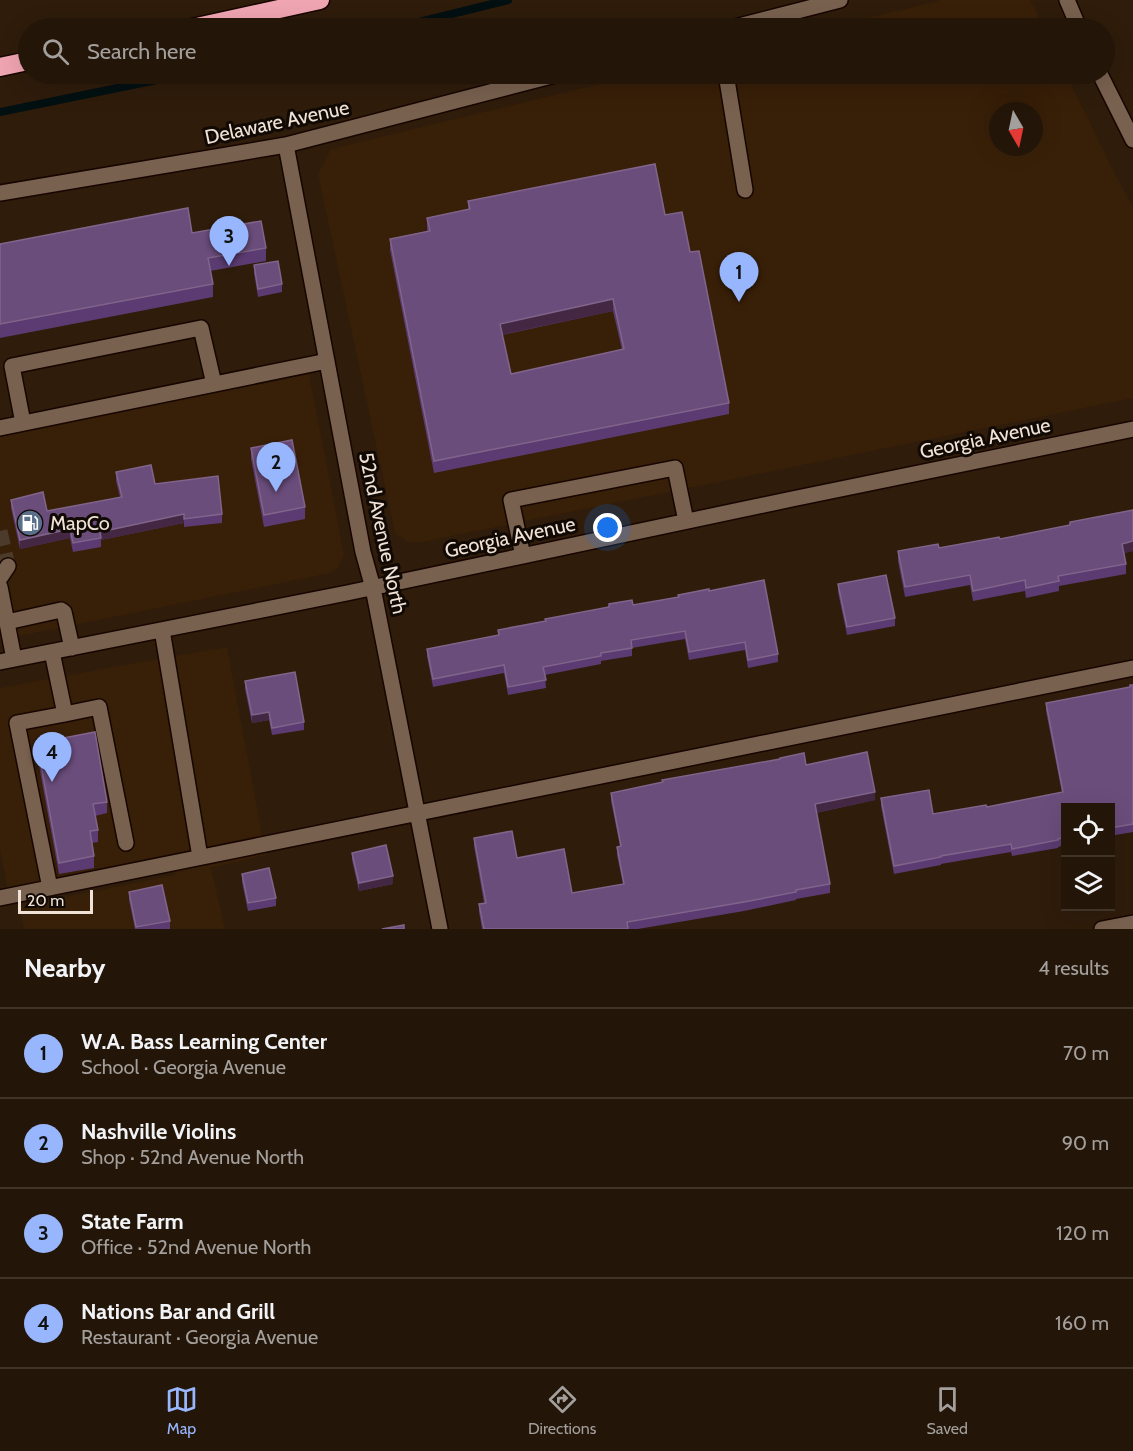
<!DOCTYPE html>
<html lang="en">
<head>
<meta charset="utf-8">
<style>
  :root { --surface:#231508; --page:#2f2216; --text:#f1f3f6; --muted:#a39f9c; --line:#403429; --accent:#98b6fd }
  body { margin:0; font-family:Cabin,sans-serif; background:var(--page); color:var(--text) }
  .controls { position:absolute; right:18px; bottom:18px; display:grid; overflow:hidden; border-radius:0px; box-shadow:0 6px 24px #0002 }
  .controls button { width:54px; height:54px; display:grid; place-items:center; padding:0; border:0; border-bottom:2px solid var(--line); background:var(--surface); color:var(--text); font:30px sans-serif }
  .compass { position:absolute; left:989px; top:102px; width:54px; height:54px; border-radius:50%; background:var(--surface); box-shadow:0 6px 24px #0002; rotate:171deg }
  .scale { position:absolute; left:18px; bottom:15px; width:75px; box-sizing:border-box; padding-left:6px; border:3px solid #f0e2d7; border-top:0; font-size:16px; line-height:21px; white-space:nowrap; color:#f0e2d7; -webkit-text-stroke:4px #110903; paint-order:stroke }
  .you { position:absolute; left:608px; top:528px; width:21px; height:21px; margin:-15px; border:4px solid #fff; border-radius:50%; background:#1a73e8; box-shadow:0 0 0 9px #1a73e833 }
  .badge { display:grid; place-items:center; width:39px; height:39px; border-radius:50%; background:var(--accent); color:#111; font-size:20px; font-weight:700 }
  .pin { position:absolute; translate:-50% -50px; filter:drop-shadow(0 2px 3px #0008) }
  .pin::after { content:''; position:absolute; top:32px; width:21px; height:18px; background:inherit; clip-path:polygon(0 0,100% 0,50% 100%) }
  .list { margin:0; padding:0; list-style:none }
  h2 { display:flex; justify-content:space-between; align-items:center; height:78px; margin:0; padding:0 24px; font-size:26px }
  h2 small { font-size:20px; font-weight:400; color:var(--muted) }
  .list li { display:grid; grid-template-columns:39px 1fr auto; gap:18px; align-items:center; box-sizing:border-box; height:90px; padding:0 24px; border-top:2px solid var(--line) }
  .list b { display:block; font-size:22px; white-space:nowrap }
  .list p { margin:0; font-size:20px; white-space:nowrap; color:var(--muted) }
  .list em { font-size:20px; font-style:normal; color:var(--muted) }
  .icon { flex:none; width:33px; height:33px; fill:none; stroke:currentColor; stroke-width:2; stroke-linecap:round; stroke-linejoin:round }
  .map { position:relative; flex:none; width:1133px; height:929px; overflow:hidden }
  .search { position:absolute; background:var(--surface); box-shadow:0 6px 24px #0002; left:18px; right:18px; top:18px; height:66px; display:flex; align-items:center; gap:15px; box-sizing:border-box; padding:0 21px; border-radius:33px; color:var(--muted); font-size:22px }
  .sheet { height:438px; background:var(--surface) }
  nav { display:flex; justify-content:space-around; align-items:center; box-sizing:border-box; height:84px; border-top:2px solid var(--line); background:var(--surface); font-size:16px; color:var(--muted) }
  nav a { display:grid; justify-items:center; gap:3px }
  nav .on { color:var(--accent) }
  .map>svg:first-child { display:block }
  .built { fill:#381f08; fill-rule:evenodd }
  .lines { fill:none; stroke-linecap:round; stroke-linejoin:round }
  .stream { stroke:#031012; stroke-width:8 }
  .minor-tunnel { stroke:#4c3a2a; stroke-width:15; stroke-dasharray:15 8; stroke-linecap:butt }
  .minor-casing { stroke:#170600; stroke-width:18 }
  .highway-casing { stroke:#170600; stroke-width:21 }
  .minor { stroke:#79614f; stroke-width:15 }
  .highway { stroke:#f0a5b2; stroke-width:18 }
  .wall { fill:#5b3b71; fill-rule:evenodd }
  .shaded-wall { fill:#432743 }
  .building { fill:#6b4d7c; stroke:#80648a; stroke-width:1.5; fill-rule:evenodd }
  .labels { text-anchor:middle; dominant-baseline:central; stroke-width:6; stroke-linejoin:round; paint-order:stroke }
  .street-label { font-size:20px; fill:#f0e2d7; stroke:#110903 }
  .poi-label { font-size:20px; fill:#f0e2d7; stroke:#110903; text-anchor:start }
</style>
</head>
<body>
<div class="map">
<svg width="1133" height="929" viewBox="0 0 1133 929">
  <rect width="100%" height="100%" fill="#2f1c0b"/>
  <path class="built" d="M 942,0 L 1030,0 L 1044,28 L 826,28 Z
    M 642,74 L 1066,74 L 1113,170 L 1133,207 L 1133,398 L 422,542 L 408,542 L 395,533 L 318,174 L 331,149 ZM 998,111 L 1034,111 L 1034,147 L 998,147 Z
    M 309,374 L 344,555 L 338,568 L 330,573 L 0,640 L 0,436 Z
    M 227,647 L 266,855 L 211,868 L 225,929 L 24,929 L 19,906 L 175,875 L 171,857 L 8,890 L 0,851 L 0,688 L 124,665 Z"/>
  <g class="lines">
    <path class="stream" d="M 395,28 L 508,0
      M 0,112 L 186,74"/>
    <path class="minor-tunnel" d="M 0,531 L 8,566"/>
    <g class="minor-casing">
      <path id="minor" d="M 1067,0 L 1079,28
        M 731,28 L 840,0
        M 726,74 L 745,190
        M 1100,74 L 1133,140
        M 286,145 L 363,552 L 373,588 L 440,929
        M 0,193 L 286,145 L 559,74
        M 23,423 L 12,366 L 201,328 L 214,384
        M 0,428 L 327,361
        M 523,556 L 511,500 L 675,468 L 686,521
        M 0,578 L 8,566
        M 0,587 L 14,659
        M 7,622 L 61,610 L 64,612 L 72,648
        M 162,630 L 200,857
        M 0,662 L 347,593 L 792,499 L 1133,429
        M 65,714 L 99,707 L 126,843
        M 50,888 L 17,723 L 65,714 L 52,652
        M 0,898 L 1133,668
        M 1102,929 L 1133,923"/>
    </g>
    <g class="highway-casing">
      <path id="highway" d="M 192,28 L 320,0
        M 0,67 L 28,61"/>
    </g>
    <use href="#minor" class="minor"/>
    <use href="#highway" class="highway"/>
  </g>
  <path class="wall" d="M 468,201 L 665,215 L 690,252 L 729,403 L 729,414 L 434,473 L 390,250 L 390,239 L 427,231 L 427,218 L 468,210 ZM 613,311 L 622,350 L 511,374 L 502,335 Z
    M 192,233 L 266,248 L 266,261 L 210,271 L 213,284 L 213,297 L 0,338 L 0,244 Z
    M 254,265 L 282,284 L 282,292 L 258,297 L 254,273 Z
    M 251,448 L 305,507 L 305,519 L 264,527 L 251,459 Z
    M 116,472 L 155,484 L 222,514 L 222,523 L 184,527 L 184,523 L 101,540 L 101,547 L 73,552 L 70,538 L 20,549 L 11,508 L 11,500 L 47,511 L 120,497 L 116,481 Z
    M 1070,522 L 1133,551 L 1124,553 L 1126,564 L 1126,574 L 1059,586 L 1059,591 L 1026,598 L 1025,591 L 973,601 L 970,585 L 905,597 L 898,561 L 898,551 L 939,548 L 1000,539 L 1070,525 Z
    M 838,584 L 895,618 L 895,626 L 847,635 L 838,592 Z
    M 709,591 L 778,654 L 778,662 L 748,668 L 745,650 L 689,660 L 685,639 L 632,648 L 632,656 L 601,661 L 601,664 L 545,675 L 546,688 L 508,695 L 504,673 L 433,687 L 427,656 L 427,649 L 498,635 L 498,630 L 678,597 Z
    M 245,681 L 304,722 L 304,730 L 272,735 L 269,720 L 252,723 L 245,689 Z
    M 1133,685 L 1133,832 L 1110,836 L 1110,807 L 1065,807 L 1065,845 L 1058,847 L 1058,848 L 1012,856 L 1011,852 L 941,864 L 941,865 L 894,874 L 881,806 L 881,798 L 933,814 L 987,807 L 1062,793 L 1046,711 L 1046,703 L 1130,687 Z
    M 37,743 L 107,802 L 107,813 L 95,816 L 98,830 L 98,842 L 92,843 L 94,856 L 94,868 L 59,874 L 37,755 Z
    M 806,765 L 875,800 L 816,813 L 830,884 L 830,893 L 796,899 L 796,900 L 744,911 L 638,929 L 482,929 L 479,912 L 479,904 L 484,903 L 474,846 L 474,838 L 517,858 L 572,893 L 623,884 L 617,855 L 617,847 L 620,846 L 611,801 L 611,793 Z
    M 352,853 L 393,884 L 359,891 L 352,860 Z
    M 242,874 L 276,898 L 276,906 L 248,911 L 242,882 Z
    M 129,892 L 170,921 L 170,929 L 135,929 L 129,900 Z"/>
  <path class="shaded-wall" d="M 613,299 L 613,311 L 500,335 L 500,324 Z
    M 184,514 L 184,523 L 101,540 L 100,532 Z
    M 70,529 L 70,538 L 20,549 L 20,540 Z
    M 1133,541 L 1133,551 L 1122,554 L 1122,544 Z
    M 269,712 L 269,720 L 252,723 L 252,715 Z
    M 875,792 L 875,800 L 815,813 L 815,804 Z
    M 393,876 L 393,884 L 359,891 L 359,883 Z"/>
  <path class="building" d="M 655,164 L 665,215 L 682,212 L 690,252 L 699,251 L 729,403 L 434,461 L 390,239 L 430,231 L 427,218 L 470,209 L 468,201 ZM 613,299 L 624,349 L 511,374 L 500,324 Z
    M 188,208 L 192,233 L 261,221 L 266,248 L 208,258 L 213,284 L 0,324 L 0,244 Z
    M 278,261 L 282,284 L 258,289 L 254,265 Z
    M 292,440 L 305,507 L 264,515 L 251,448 Z
    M 151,465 L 155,484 L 218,476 L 222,514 L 184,519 L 184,514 L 100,532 L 101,538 L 73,543 L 70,529 L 20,540 L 11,500 L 43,492 L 47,511 L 122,497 L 116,472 Z
    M 1133,510 L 1133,541 L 1122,544 L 1126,564 L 1058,576 L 1059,581 L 1026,588 L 1025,580 L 973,591 L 970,575 L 905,587 L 898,551 L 938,544 L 939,548 L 999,537 L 1000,539 L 1070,525 L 1070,522 Z
    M 886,575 L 895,618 L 847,627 L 838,584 Z
    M 764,580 L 778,654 L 748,660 L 745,642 L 689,652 L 685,631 L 631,640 L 632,648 L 601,653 L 601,656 L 543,667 L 546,680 L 508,687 L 504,665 L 433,679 L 427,649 L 499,635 L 498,630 L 546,621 L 545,619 L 609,607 L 609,604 L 632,600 L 633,605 L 679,597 L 678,595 L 709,589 L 709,591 Z
    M 295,672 L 304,722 L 272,728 L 269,712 L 252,715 L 245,681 Z
    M 1130,685 L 1133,685 L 1133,824 L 1110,828 L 1110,807 L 1065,807 L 1065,837 L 1058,839 L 1058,840 L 1012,849 L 1011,844 L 941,856 L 941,857 L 894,866 L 881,798 L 929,790 L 933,814 L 986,805 L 987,807 L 1063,792 L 1046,703 L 1130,687 Z
    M 95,732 L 107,802 L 93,804 L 98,830 L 90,831 L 94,856 L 59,863 L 37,743 Z
    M 867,752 L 875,792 L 815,804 L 830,884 L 796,890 L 796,892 L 744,902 L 627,922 L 628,929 L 484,929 L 479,904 L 486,903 L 474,838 L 512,831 L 517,858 L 564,849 L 572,893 L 624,884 L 617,847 L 621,846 L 611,793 L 663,782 L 662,780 L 780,759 L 780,758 L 804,753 L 806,765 Z
    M 386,845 L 393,876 L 359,883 L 352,853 Z
    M 269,868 L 276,898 L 248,903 L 242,874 Z
    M 162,885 L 170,921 L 136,927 L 129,892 Z
    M 404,925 L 404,929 L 382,929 Z"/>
  <defs>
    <g id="fuel-disc" transform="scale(1.35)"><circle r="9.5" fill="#5c6f8a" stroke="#110903"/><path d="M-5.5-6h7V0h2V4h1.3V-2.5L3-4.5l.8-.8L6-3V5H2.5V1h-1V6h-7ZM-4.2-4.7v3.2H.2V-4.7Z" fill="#fff"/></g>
  </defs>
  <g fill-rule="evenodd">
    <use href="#fuel-disc" x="30" y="523"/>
  </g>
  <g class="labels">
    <g class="street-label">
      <text transform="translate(277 122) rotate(-12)">Delaware Avenue</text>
      <text transform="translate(985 438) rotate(-12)">Georgia Avenue</text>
      <text transform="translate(383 533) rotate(78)">52nd Avenue North</text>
      <text transform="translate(510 537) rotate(-12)">Georgia Avenue</text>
    </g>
    <g class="poi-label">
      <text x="50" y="523">MapCo</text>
    </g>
  </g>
</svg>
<div class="controls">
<button><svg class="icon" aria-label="locate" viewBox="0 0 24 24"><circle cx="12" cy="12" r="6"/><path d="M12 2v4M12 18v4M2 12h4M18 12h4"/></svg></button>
<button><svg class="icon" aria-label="layers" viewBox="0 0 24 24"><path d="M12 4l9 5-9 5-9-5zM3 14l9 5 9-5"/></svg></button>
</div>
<svg class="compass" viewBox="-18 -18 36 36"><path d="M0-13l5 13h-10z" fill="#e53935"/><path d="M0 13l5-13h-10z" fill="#a39f9c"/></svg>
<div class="scale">20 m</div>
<div class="you"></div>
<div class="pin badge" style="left:739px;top:302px">1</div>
<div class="pin badge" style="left:276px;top:492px">2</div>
<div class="pin badge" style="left:229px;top:266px">3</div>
<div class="pin badge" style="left:52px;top:782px">4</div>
<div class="search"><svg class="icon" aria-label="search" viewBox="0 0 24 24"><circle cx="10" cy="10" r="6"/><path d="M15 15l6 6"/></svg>Search here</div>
</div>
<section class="sheet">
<h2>Nearby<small>4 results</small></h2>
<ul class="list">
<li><span class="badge">1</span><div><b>W.A. Bass Learning Center</b><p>School · Georgia Avenue</p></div><em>70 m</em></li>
<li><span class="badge">2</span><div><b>Nashville Violins</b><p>Shop · 52nd Avenue North</p></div><em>90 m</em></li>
<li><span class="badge">3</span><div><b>State Farm</b><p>Office · 52nd Avenue North</p></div><em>120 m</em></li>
<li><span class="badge">4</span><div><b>Nations Bar and Grill</b><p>Restaurant · Georgia Avenue</p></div><em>160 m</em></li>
</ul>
</section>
<nav>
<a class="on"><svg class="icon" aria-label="map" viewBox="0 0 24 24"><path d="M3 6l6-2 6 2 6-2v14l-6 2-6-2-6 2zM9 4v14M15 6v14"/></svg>Map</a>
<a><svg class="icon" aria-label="directions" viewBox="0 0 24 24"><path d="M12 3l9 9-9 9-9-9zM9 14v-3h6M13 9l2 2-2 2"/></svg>Directions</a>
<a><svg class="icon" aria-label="saved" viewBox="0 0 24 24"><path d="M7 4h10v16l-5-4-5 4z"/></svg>Saved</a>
</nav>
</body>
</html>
